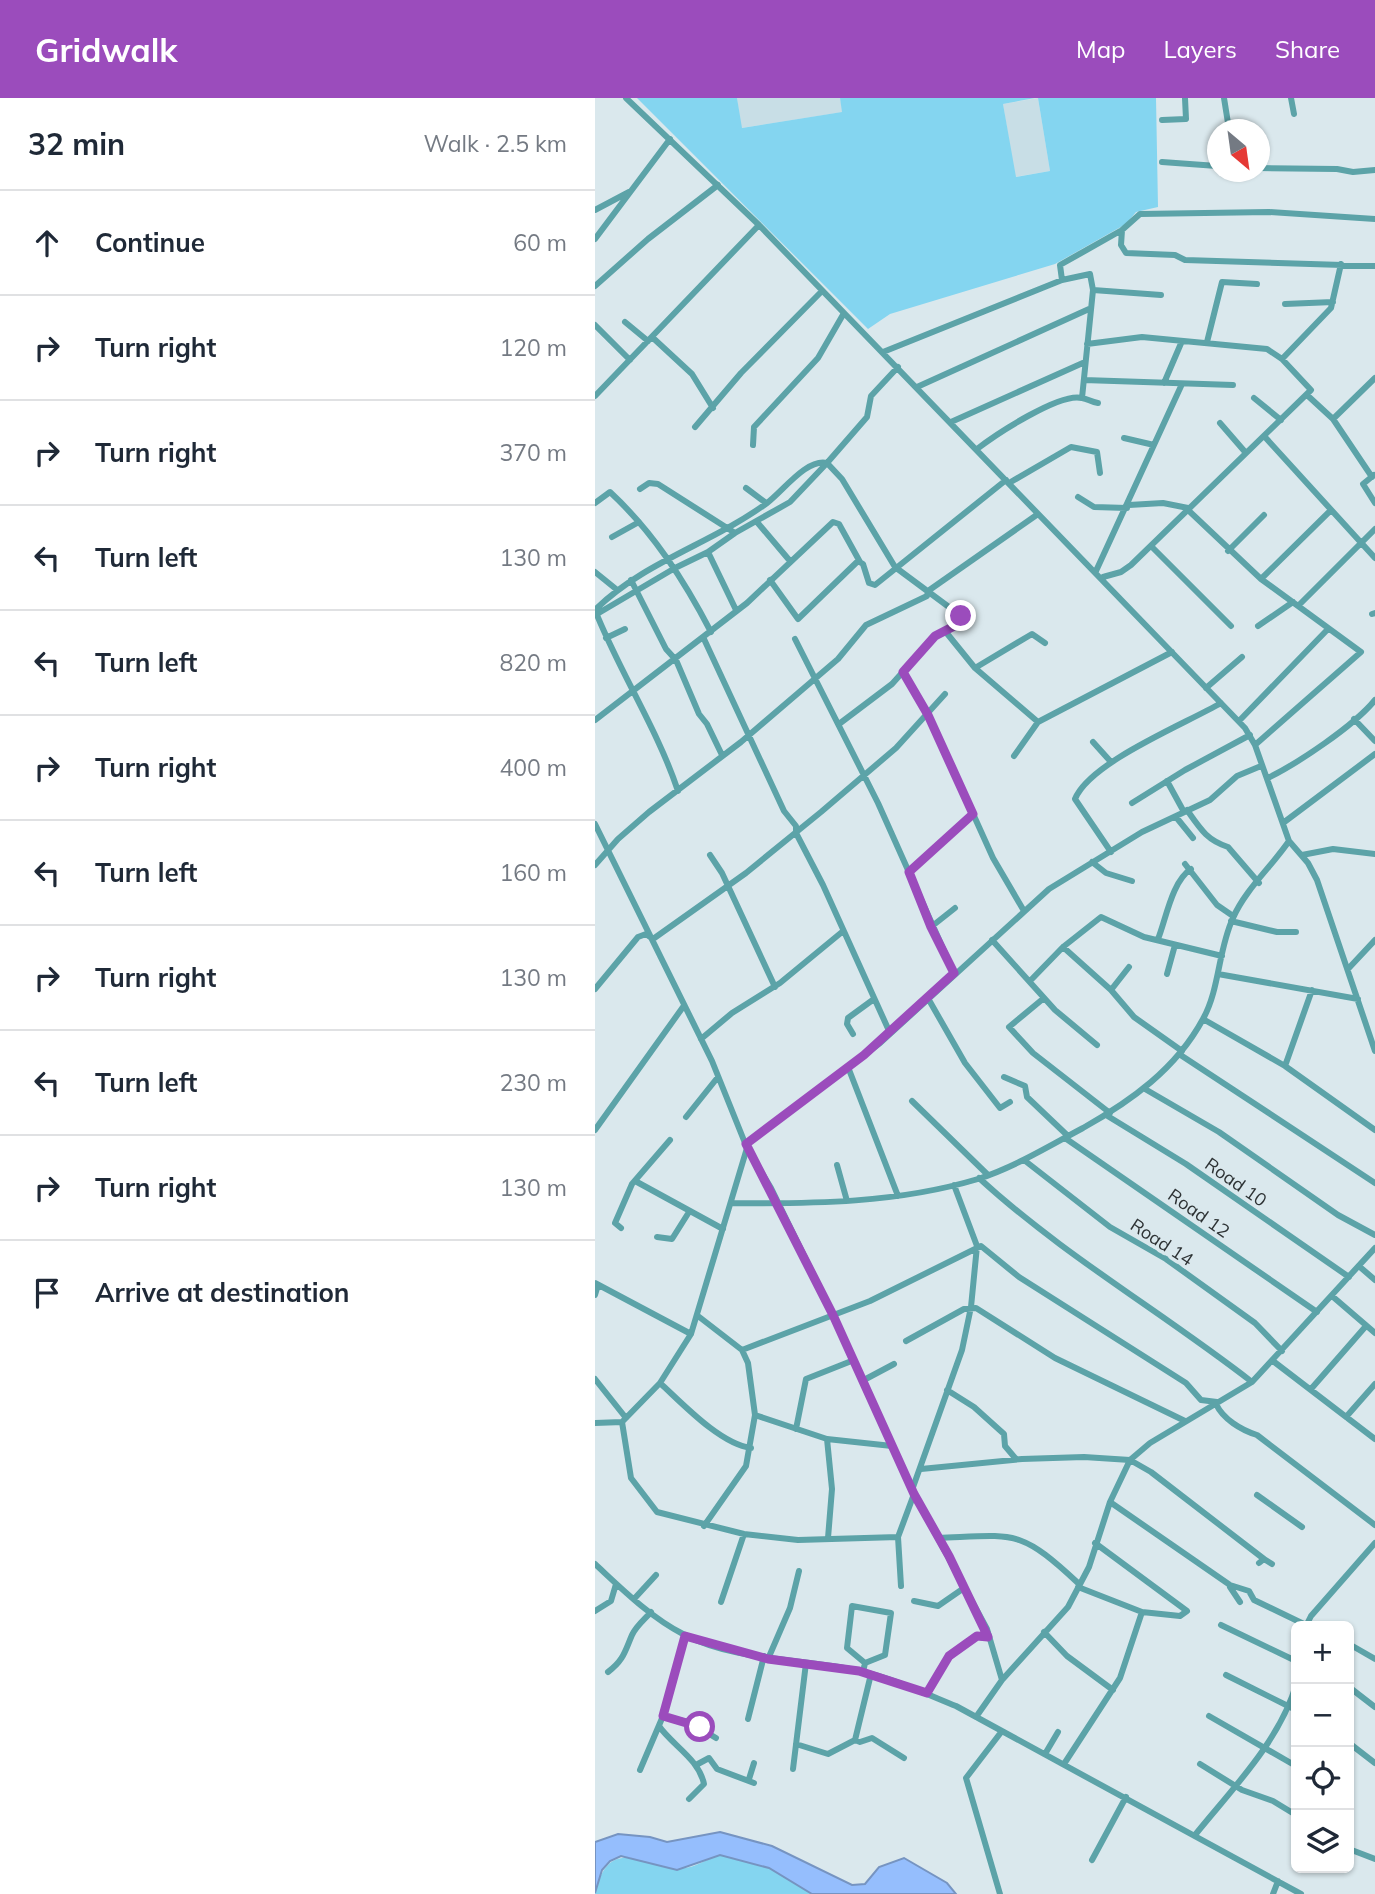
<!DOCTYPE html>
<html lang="en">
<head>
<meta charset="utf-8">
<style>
  :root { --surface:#fff; --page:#f2f2f3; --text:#1f2937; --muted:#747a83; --line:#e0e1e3; --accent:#9b4cbc }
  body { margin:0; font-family:Mulish,sans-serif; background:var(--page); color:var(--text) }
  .controls { position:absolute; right:21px; bottom:21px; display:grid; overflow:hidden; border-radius:10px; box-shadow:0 2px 5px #0004 }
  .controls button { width:63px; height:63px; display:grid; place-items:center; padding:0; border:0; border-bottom:2px solid var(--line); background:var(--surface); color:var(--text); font:35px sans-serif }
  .compass { position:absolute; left:612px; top:21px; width:63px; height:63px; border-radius:50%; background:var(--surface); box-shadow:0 2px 5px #0004; rotate:151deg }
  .stop { position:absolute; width:21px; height:21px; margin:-16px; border:5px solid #9b4cbc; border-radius:50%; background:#fff }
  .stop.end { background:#9b4cbc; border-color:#fff; box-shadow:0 2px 7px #0008 }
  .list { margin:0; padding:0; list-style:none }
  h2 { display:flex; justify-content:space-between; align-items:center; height:91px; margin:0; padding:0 28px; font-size:30px }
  h2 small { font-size:23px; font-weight:400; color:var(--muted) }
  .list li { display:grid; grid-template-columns:46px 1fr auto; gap:21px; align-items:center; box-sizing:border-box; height:105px; padding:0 28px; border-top:2px solid var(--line) }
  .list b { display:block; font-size:26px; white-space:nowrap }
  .list em { font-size:23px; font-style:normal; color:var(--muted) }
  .icon { flex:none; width:38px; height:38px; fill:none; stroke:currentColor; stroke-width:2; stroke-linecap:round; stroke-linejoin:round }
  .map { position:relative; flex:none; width:780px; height:1796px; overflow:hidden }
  header { display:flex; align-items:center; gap:42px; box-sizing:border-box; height:98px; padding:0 35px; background:var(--accent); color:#fff }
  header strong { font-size:33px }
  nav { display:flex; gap:38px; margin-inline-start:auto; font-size:24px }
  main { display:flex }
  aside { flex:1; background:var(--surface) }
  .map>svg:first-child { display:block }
  .built { fill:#c8dee6 }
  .green { fill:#84d5f0 }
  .water { fill:#95befd; stroke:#7694c1; stroke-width:2 }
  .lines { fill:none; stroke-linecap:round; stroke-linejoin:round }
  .minor { stroke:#5ca3a8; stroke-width:6 }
  .route { stroke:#9b4cbc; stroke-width:9 }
  .labels { text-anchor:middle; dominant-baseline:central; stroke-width:7; stroke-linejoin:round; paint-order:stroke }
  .street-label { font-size:18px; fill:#2d3234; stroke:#dae8ed }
</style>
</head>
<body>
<header>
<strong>Gridwalk</strong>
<nav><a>Map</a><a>Layers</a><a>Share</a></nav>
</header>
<main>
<aside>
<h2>32 min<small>Walk · 2.5 km</small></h2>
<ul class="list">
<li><svg class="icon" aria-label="ahead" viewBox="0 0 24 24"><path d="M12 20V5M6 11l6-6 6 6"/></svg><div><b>Continue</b></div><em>60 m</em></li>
<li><svg class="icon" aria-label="right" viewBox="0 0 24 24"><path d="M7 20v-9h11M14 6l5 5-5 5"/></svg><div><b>Turn right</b></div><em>120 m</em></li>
<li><svg class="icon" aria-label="right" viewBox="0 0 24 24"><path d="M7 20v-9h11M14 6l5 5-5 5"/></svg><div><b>Turn right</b></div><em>370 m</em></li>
<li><svg class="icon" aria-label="left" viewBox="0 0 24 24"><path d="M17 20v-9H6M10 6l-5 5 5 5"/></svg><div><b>Turn left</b></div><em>130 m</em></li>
<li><svg class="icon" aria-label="left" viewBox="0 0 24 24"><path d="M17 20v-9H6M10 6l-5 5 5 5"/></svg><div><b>Turn left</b></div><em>820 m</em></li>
<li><svg class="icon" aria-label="right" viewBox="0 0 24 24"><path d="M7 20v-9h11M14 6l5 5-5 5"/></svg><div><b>Turn right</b></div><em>400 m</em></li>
<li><svg class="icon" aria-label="left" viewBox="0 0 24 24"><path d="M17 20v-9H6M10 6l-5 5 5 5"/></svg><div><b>Turn left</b></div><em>160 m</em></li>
<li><svg class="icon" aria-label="right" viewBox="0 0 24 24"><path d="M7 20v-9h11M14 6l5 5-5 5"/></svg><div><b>Turn right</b></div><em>130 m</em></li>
<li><svg class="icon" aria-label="left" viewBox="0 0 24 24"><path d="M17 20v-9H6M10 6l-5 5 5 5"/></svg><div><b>Turn left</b></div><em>230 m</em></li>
<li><svg class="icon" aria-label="right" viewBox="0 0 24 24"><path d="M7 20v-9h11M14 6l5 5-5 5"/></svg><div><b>Turn right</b></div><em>130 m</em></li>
<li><svg class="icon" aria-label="arrive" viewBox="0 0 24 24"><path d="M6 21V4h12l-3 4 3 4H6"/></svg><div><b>Arrive at destination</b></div></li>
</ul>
</aside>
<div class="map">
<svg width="780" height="1796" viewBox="0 0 780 1796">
  <rect width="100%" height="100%" fill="#dae8ed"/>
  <path class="built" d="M 142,0 L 245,0 L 248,14 L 146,30 Z
    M 443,0 L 455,73 L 420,79 L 408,6 Z"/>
  <path class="green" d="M 42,0 L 142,0 L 147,30 L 247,14 L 245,0 L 440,0 L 408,6 L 421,79 L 455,73 L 443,0 L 561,0 L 563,109 L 541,114 L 531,126 L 460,166 L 295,216 L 273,231 Z
    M 125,1757 L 174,1770 L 217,1796 L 0,1796 C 14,1735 46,1769 89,1770 C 99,1770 113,1760 125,1757 Z"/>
  <path class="water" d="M 125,1734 L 177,1748 L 257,1787 L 270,1786 L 284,1769 L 309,1760 L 352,1785 L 361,1796 L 217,1796 L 174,1770 L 125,1757 L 82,1772 L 26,1758 L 15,1763 L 7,1772 L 0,1795 L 0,1744 L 23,1736 L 55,1739 L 72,1744 Z"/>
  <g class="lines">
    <path class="minor" d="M 31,0 L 164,127 L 650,630 L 660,647 L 694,743 L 713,765 L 722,782 L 780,953
      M 629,0 L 633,25
      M 696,0 L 699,16
      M 567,22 L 591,21 L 590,0
      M 567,64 L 622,68
      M 664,70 L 742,71 L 758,74 L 780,72
      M 0,112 L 34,94
      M 527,132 L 526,147 L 531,155 L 580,157 L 590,162 L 780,168
      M 0,141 L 75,41
      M 467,182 L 465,167 L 527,132 L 545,116 L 674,114 L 780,121
      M 0,188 L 53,141 L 123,87
      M 498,192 L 566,197
      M 690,206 L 738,204
      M 30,224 L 53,243
      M 0,227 L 35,262
      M 57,239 L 97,276 L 118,310
      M 612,244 L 627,184 L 662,186
      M 492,246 L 547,239 L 672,251 L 687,261 L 716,292 L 536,467 L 526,474 L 508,479
      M 288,254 L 467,182 L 495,176 L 498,192 L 487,300
      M 687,261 L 736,210 L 746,166
      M 489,282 L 638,287
      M 569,285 L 587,243
      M 322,289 L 494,211
      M 712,297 L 738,321 L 777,379
      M 0,298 L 164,127
      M 659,300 L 686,322
      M 738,321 L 780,280
      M 356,324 L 490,264
      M 625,325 L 651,355
      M 100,329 L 146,275 L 227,193
      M 669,338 L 780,460
      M 529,340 L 559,347
      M 158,347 L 159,329 L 223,260 L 249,215
      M 382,351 C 400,337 465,294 487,300 C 493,301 496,304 503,305
      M 779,377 L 768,386 L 780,405
      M 414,385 L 476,349 L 502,354 L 505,375
      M 151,390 L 171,405
      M 45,391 L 54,385 L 63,386 L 140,435 L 195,404 L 232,365 L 247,381 L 300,469 L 366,518 L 367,524 L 340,538 L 297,586 L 244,626
      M 483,399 L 499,409 L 532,410
      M 0,405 L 15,394 C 58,434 89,482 116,534
      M 534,407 L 568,405 L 593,410
      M 592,411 L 666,481 L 766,554 L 660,647
      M 162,424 L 195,463
      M 17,439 L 44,424
      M 556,448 L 636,528
      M 633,453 L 669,417
      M 113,454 L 141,512
      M 501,473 L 587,286
      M 0,474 L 21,491
      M 666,481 L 736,412
      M 36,482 L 71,551 L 81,562 L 104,616 L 112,626 L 127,657
      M 175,482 L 203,521 L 263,463 L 268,466 L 274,485 L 280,487 L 411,382
      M 703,508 L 780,431
      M 2,516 L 80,470 L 113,454 L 140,435
      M 777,516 L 780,515
      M 663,528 L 698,504
      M 350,533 L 380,570 L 443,624
      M 11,540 L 30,531
      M 109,541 L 189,713 L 201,728 L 201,735 L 228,787 L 295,935
      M 200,541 L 283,705 L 359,875
      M 380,570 L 437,536 L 450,545
      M 308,574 L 333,616 L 398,760 L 429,813
      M 611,590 L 647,559
      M 759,621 L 780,643
      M 0,622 L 152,505 L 238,424 L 244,426 L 265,464
      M 644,623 L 733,531
      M 498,644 L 516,664
      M 419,658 L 443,624 L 577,554
      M 673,680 C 703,665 759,628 780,602
      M 572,683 L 589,714
      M 83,693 C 62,630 24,573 0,512 C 48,464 118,445 172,405 C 188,393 212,360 232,365 L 272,319 L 276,298 L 303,269
      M 537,705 L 590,672 L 655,637
      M 592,712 C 606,732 612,742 633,749 L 664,785
      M 581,719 L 598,740
      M 688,725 L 780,656
      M 0,726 L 117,963 L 152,1050 L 176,1090 L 238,1217 L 319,1396 L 392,1531 L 407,1582
      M 516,754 L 480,701 C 495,664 590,626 626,605
      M 115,757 L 127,775 L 180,889
      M 707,757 L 738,751 L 780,756
      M 497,764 L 511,775 L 537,783
      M 590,766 L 622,807 L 638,818
      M 0,767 L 23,741 L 54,714 L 146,644 L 243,561 L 271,527 L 332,498 L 333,493 L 443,416
      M 314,774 L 378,716
      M 636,823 L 682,834 L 701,834
      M 336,829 L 360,810
      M 563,841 C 571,821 577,783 596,771
      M 397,842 L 460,912 L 502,947
      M 468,849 L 516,892
      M 534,869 L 516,892 L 539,919 L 587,953
      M 753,871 L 780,842
      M 572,876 L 580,847
      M 623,876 L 763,901
      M 435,883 L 468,849 L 506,819 L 549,839 L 627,858
      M 0,891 L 43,839 L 51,836 L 58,841 L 151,775 L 226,714 L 301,650 L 350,596
      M 449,900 L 414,929 L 438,955 L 515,1015
      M 334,902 L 370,965 L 405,1010 L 415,1004
      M 608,921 L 690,968 L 780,1032
      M 258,936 L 252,926 L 253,920 L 279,901
      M 106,941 L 137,915 L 185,885 L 247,834
      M 584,956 L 780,1085
      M 690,968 L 717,892
      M 253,969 L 303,1098
      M 409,979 L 430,988 L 432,999 L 473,1038
      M 550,991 L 624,1034 L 743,1117 L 780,1137
      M 317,1003 L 393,1077
      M 511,1017 L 591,1066 L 754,1179
      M 91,1019 L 123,979
      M 0,1032 L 88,909
      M 470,1040 L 722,1214
      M 151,1046 L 285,945 L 454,791 L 547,734 L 615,702 L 642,678 L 666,668
      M 429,1062 L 515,1129 L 571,1161 L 660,1225 L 687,1253
      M 242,1067 L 252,1103
      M 384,1080 C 468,1157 567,1214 657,1284
      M 42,1084 L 128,1131
      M 136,1105 C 219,1106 303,1105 383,1081 C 420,1069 454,1048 488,1030 C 536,1003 581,971 608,921 C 625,890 623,852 638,820 C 650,792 677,768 694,743
      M 26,1130 L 20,1125 L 37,1086 L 75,1042
      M 62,1139 L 77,1141 L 94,1114
      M 765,1169 L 780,1182
      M 0,1185 L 96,1236
      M 0,1197 L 3,1187
      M 737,1198 L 780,1235
      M 103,1218 L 147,1252 L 153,1265 L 160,1317 L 151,1368 L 109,1428
      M 311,1243 L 369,1211 L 381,1210 L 460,1260 L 590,1323
      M 147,1252 L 275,1203 L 386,1148 L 424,1179 L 591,1285 L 606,1302 L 622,1304
      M 678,1263 L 780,1341
      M 0,1281 L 31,1320
      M 267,1283 L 299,1266
      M 65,1285 C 87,1305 125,1346 156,1350
      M 716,1291 L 771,1228
      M 352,1292 L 379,1309 L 409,1336 L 410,1348 L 421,1361
      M 621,1306 C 628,1321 646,1332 662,1337 L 780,1427
      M 160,1317 L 232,1341 L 297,1348
      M 751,1319 L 780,1286
      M 27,1324 L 36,1380 L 62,1414 L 149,1436 L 203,1442 L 303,1439
      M 0,1325 L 27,1324 L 65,1285 L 96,1236 L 152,1050
      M 201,1331 L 211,1281 L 259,1262
      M 232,1341 L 237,1391 L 233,1440
      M 326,1371 L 427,1361 L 489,1359 L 535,1362 L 556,1374 L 669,1461
      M 317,1392 L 367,1252 L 376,1209 L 382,1148 L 359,1087
      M 662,1397 L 707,1429
      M 515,1404 L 635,1487 L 654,1493 L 659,1502 L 713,1528
      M 343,1440 C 420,1437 424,1430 483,1485
      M 664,1465 L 669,1461 L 677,1466
      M 0,1466 C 27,1491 55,1519 88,1536 C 142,1564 207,1560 265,1573 C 299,1581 329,1595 361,1608 L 706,1796
      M 306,1488 L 303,1439 L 319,1396
      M 483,1489 L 547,1514 L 585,1518 L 592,1513 L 500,1445
      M 635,1489 L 645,1504
      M 39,1501 L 61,1477
      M 319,1503 L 343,1508 L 369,1490
      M 126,1504 L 149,1436
      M 0,1513 L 16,1503 L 21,1486
      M 626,1527 L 701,1563
      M 711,1528 L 716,1518 L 780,1445
      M 719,1528 L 724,1528
      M 449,1534 L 472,1558 L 518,1592
      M 754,1546 L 780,1561
      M 173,1561 L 195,1510 L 204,1473
      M 13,1574 C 29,1562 30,1553 37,1537 C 41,1528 50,1521 56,1514
      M 268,1574 L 270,1565 L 290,1557 L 296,1515 L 257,1508 L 252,1550 L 270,1565
      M 631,1577 L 701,1612
      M 754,1589 L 780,1609
      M 332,1595 L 354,1558 L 382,1538 L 393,1539
      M 68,1618 L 96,1625 L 121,1640
      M 614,1618 L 701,1668
      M 381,1619 L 407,1582 L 473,1509 L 494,1469 L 515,1404 L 535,1362 L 555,1345 L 657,1284 L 780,1150
      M 153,1621 L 169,1558
      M 64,1628 C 77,1647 104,1661 109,1686 L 94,1701
      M 260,1642 L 276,1576
      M 754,1645 L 780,1665
      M 201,1646 L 233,1656 L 260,1642 L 265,1644 L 277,1640 L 309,1660
      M 450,1656 L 463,1634
      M 469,1666 L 525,1580 L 547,1514
      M 605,1666 L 647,1692 L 678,1703 L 701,1717
      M 101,1667 L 114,1660 L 122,1671 L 159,1685
      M 198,1671 L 211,1565
      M 45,1672 L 68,1618 L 90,1537
      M 154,1681 L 159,1665
      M 600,1737 C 637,1691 684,1644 701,1587
      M 754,1751 L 780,1761
      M 497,1762 L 531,1699
      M 405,1796 L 371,1680 L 407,1633
      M 678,1796 L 683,1783"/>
  </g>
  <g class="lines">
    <path class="route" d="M 105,1629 L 68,1618 L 90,1538 L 173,1561 L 264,1573 L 332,1595 L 354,1558 L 382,1538 L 393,1539 L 354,1458 L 319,1396 L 238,1217 L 151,1046 L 269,957 L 359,875 L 336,829 L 314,774 L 378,716 L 333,617 L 308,574 L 340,538 L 367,524 L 366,518"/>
  </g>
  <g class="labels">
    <g class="street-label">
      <text transform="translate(641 1084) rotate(35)">Road 10</text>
      <text transform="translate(604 1115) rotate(35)">Road 12</text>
      <text transform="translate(567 1144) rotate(33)">Road 14</text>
    </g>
  </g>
</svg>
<div class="controls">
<button>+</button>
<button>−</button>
<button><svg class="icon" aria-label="locate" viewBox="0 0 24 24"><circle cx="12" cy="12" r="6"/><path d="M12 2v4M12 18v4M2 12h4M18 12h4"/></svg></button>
<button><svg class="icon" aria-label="layers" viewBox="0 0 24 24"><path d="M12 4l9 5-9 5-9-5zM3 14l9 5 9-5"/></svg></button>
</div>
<svg class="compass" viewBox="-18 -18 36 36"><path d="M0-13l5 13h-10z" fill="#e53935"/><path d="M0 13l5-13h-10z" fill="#747a83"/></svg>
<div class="stop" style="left:105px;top:1629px"></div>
<div class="stop end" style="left:366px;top:518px"></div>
</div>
</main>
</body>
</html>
